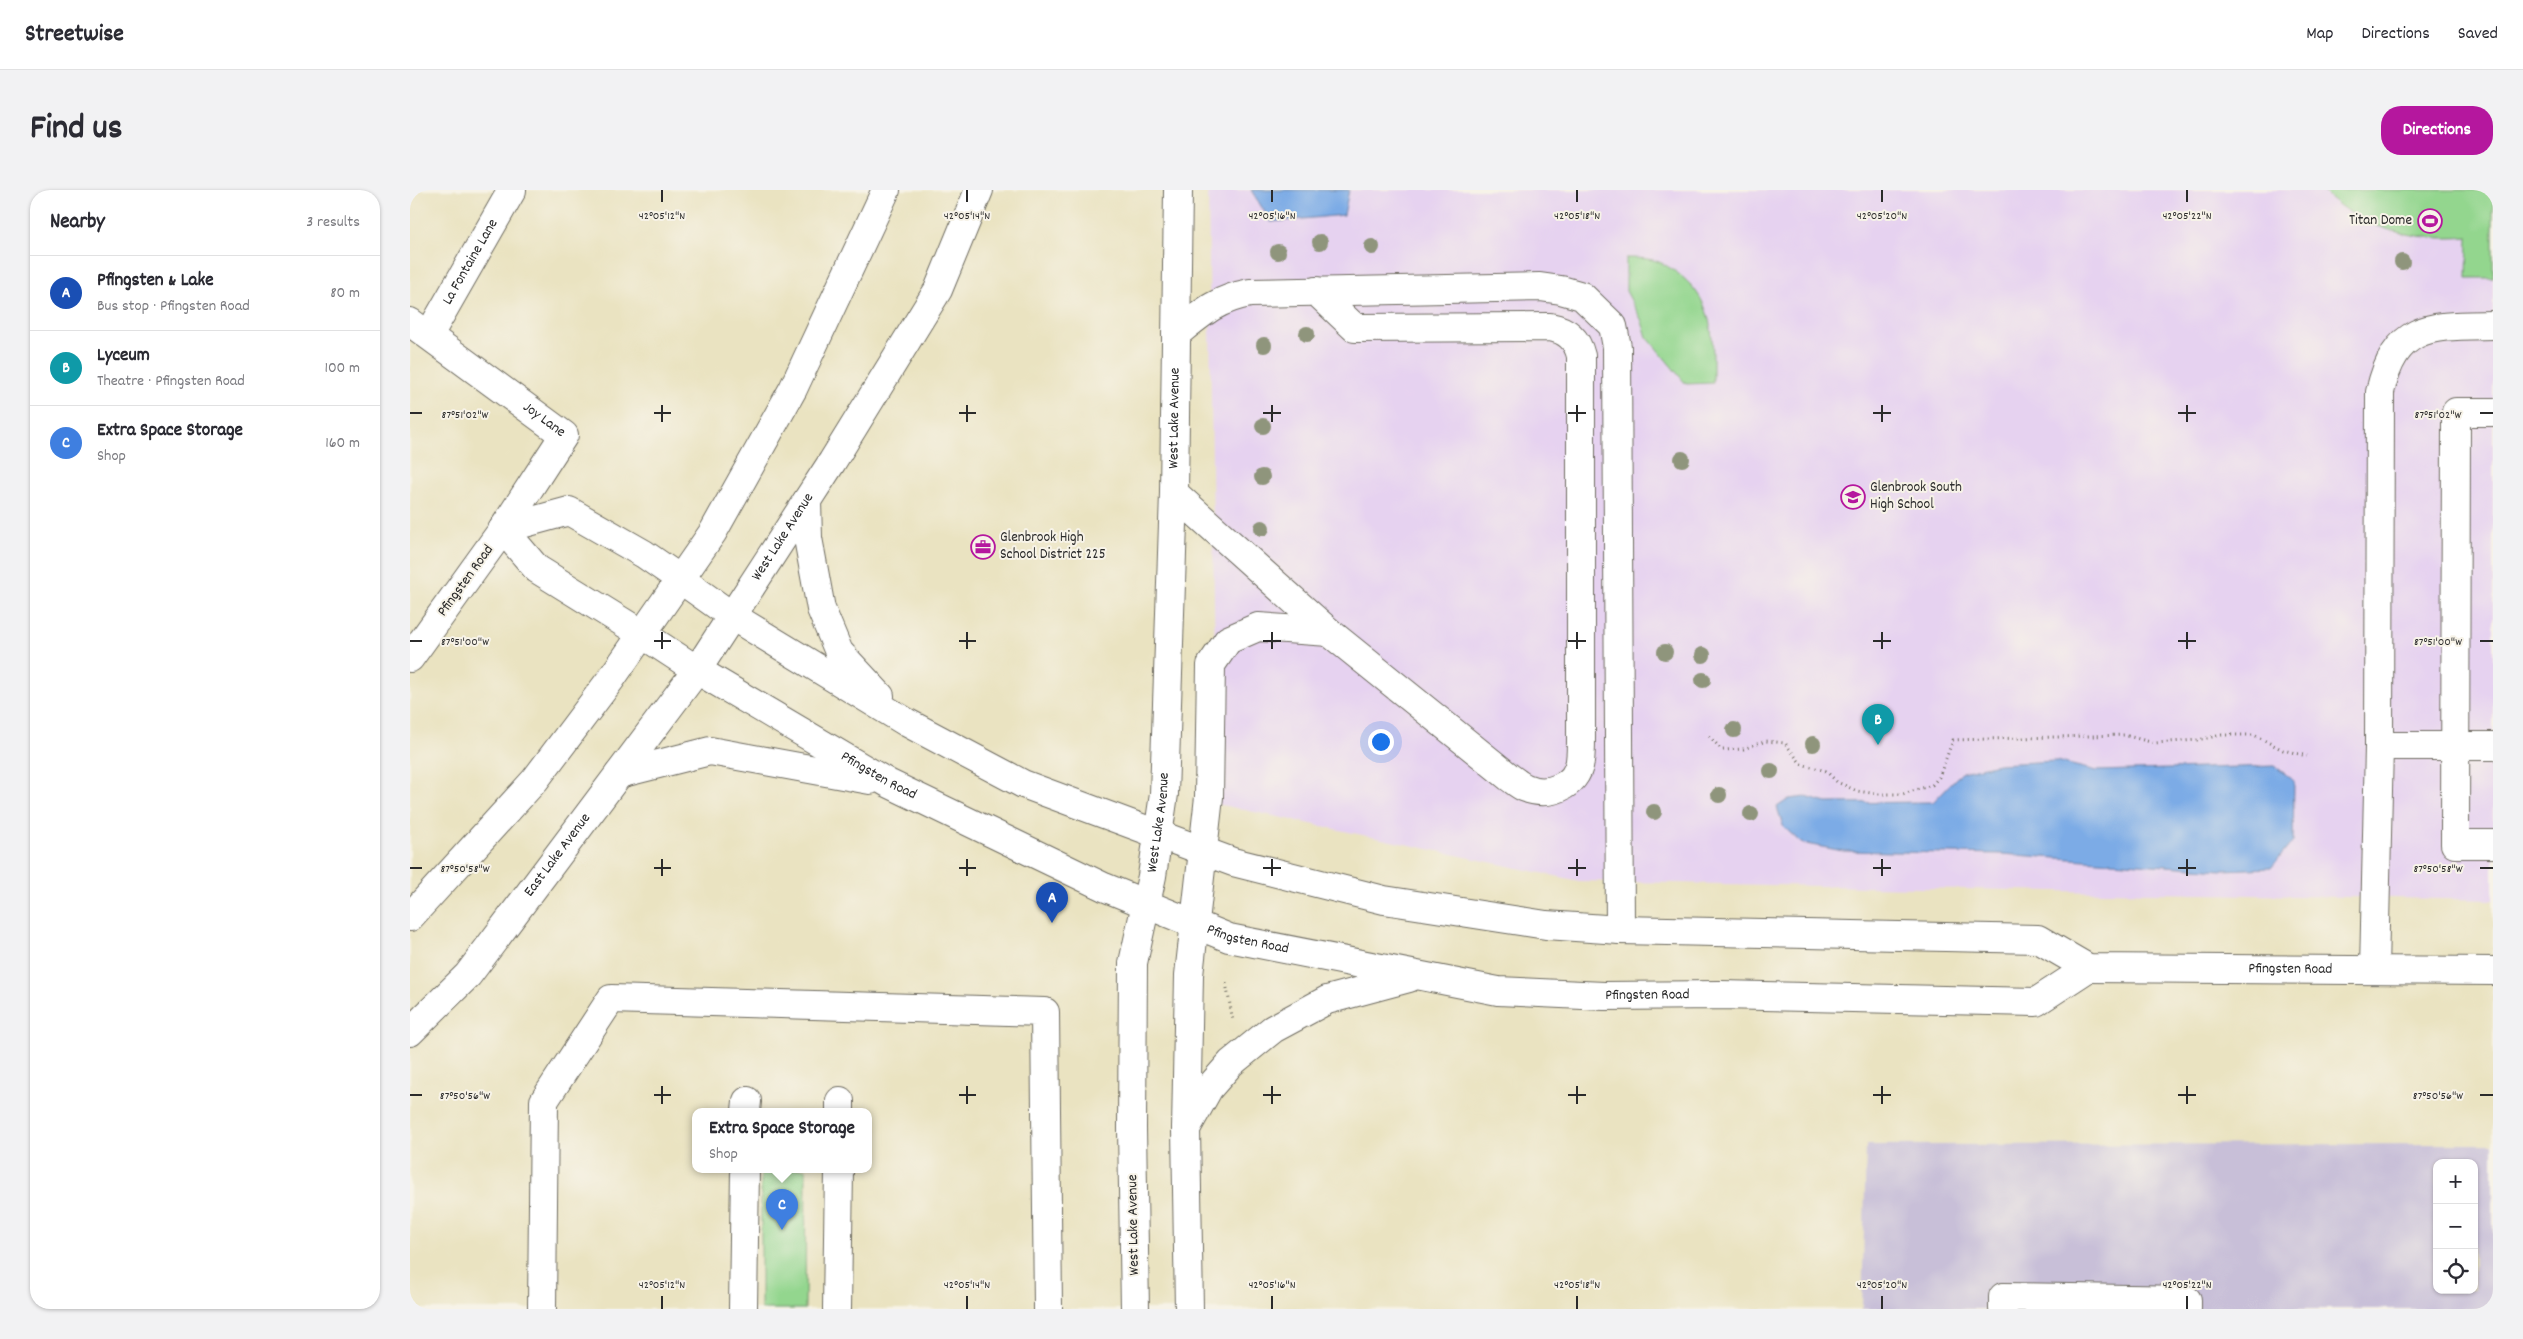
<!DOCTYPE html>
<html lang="en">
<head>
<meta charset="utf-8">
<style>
  :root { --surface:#fff; --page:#f2f2f3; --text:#2b2b33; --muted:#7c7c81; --line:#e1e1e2; --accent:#b5179e }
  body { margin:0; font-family:Dekko,sans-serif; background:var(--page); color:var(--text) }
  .controls { position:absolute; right:15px; bottom:15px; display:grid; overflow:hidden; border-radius:10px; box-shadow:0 1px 4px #0004 }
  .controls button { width:45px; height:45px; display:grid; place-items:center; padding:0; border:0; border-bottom:1px solid var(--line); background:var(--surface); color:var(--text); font:25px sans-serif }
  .you { position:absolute; left:970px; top:551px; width:18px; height:18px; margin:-12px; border:4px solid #fff; border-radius:50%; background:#1a73e8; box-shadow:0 0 0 8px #1a73e833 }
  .badge { display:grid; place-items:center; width:32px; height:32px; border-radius:50%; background:var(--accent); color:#fff; font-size:16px; font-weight:700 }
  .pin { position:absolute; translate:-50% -41px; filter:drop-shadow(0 1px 2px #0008) }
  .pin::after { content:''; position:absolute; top:26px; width:18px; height:15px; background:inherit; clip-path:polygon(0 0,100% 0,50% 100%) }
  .popup { position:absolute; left:282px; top:918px; width:180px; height:65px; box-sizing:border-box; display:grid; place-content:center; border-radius:10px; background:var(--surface); filter:drop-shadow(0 1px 4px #0005); font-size:16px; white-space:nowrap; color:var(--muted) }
  .popup b { font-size:19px; color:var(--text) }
  .popup::after { content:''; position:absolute; left:50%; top:100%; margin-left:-10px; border:10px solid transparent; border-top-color:var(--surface) }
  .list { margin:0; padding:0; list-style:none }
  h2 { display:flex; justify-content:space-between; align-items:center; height:65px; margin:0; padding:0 20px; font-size:21px }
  h2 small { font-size:16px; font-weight:400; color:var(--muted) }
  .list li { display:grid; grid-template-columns:32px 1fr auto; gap:15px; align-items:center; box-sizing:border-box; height:75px; padding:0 20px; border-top:1px solid var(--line) }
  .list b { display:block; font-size:19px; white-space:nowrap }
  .list p { margin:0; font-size:16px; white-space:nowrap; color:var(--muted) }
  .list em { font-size:16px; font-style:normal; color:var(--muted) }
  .icon { flex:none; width:28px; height:28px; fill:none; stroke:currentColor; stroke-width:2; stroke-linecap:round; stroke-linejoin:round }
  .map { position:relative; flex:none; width:2083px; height:1119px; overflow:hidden; border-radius:20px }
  header { display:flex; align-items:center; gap:30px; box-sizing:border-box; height:70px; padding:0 25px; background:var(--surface); border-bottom:1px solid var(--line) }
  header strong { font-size:24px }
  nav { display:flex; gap:28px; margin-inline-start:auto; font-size:18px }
  .intro { display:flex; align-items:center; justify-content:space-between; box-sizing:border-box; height:120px; padding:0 30px }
  h1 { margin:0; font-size:35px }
  .button { padding:12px 22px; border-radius:20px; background:var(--accent); color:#fff; font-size:18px; font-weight:700 }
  main { display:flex; gap:30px; padding:0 30px }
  aside { flex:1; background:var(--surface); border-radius:20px; box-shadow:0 1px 4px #0004 }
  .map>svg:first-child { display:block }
  .built { fill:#e6d2f0 }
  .industrial { fill:#c8bfd8; fill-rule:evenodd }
  .green { fill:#93d68e; stroke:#5f805c }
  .water { fill:#7cabe6; stroke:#546b88 }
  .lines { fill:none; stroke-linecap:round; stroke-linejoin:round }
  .minor-casing { stroke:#6e6b60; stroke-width:30 }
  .major-casing { stroke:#6e6b60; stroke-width:30 }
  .path { stroke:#6e6b60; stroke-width:3; stroke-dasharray:1 4; stroke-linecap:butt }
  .minor { stroke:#fff; stroke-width:28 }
  .major { stroke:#fff; stroke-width:28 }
  .tree { fill:#8f957c }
  .ticks { fill:none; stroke:#2b2b2b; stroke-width:2 }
  .labels { text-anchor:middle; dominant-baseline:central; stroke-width:4; stroke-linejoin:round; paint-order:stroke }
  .poi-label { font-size:15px; fill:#2b2b2b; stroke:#f7f3e8; text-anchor:start }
  .street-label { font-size:15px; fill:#2b2b2b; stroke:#f7f3e8 }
  .ticks-label { font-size:12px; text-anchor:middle; fill:#2b2b2b; stroke:#f7f3e8; stroke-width:4; stroke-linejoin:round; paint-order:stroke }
</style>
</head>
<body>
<header>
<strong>Streetwise</strong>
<nav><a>Map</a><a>Directions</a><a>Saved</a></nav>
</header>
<div class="intro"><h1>Find us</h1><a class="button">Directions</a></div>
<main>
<aside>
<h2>Nearby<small>3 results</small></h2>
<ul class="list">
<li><span class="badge" style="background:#1a4fb4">A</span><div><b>Pfingsten &amp; Lake</b><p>Bus stop · Pfingsten Road</p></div><em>80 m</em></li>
<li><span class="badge" style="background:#0f9aa8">B</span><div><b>Lyceum</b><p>Theatre · Pfingsten Road</p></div><em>100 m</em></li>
<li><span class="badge" style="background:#3f7fe0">C</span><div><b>Extra Space Storage</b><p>Shop</p></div><em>160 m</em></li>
</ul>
</aside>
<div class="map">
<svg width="2083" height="1119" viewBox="0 0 2083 1119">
  <rect width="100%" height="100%" fill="#f7f3e8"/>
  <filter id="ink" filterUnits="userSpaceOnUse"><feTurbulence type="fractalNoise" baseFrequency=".02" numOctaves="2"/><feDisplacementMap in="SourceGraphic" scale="10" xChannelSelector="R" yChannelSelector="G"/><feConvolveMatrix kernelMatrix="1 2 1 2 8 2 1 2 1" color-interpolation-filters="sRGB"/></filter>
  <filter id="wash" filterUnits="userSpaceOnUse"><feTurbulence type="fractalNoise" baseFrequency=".0096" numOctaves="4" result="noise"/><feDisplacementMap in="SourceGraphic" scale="20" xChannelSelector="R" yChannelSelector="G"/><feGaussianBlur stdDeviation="1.12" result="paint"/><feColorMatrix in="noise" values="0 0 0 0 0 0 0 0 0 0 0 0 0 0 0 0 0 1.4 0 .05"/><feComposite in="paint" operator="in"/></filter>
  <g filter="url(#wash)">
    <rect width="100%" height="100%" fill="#eae3c1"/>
    <path class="built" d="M 798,0 L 2083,0 L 2083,710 L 1169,691 L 807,614 Z"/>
    <path class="industrial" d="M 2083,954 L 2083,1119 L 1452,1119 L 1456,955 ZM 2027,973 L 2064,973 L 2064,1100 L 2027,1100 Z"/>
    <path class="green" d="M 1912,0 L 2083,0 L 2083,88 L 2057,88 L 2058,47 C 2007,52 1949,39 1912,0 Z
      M 1216,68 C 1224,68 1234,68 1243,70 C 1252,72 1262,79 1270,85 C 1306,113 1303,152 1303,193 L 1276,194 L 1237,147 L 1231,129 L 1216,101 Z
      M 351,979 L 396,979 L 395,1119 L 351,1119 Z"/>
    <path class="water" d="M 841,0 L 939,0 L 934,25 L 861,32 Z
      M 1646,571 L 1686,581 L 1865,576 L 1884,591 L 1883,651 L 1861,678 L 1812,680 L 1592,664 L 1433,661 L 1391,653 L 1373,636 L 1367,617 L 1379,609 L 1396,607 L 1417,613 L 1523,612 L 1552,582 L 1588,574 Z"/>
  </g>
  <g filter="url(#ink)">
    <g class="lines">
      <g class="minor-casing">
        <g id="minor">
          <path id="s1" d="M 0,132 L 154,245 L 93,339 L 0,468"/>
          <path d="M 766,144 C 792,123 807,109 840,103 L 1130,97 L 1151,100 L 1172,106 L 1203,136 L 1207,157 L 1210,740"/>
          <path id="s2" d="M 19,145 L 102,0"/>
          <path d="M 2083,222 L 2046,222 L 2045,654 L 2083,654"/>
          <path d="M 764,303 L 919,442 L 1099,587 C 1105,591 1110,596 1116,598 C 1137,607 1167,597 1170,571 C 1171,564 1171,556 1171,548 L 1171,166 C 1167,149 1157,140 1140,137 L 945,138 L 906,101"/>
          <path d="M 93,339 L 159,321 L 234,364 L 270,389"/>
          <path d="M 93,339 L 127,379 L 232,444"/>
          <path d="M 1969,556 L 2083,556"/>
          <path d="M 1964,780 L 1969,556 L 1970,202 C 1986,132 2022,136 2083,135"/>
          <path d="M 336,921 L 337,911"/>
          <path d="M 430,921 L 430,911"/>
          <path d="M 132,1119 L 134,911 L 201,809 L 635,822 L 638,1119"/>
          <path d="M 333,1119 L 335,979"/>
          <path d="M 427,1119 L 429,979"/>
          <path id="s3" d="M 725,1119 L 722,938 L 723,773 L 742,686 L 754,604 L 764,303 L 768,0"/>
          <path d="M 779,1119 L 776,939 L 779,785 L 799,607 L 801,475 L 818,450 L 848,437 L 919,442"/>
          <path d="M 1593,1119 L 1593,1107 L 1777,1110 L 1777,1119"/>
        </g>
      </g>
      <g class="major-casing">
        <g id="major">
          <path d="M 397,311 L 398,348 L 411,419 L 429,462 L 470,506"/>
          <path id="s4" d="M 270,389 L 322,426 L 496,532 L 613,594 L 823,672 L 974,710 L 1136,735 L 1210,740 L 1628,749 L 1678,778 L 2083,781"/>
          <path id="s5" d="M 232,444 L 287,480 L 478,593 L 694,697 L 819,748 L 1088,801 L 1194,806 L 1311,805 L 1626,812 L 1678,778"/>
          <path d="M 209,584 L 300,561 L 460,590"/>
          <path d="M 0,727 L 125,590 L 201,489 L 303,342 L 383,199 L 476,0"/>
          <path id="s6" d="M 0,842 L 58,785 L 287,480 L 422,272 L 528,100 L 569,0"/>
          <path d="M 776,939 L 799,898 L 821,873 L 863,839 L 917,810 L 999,788"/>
        </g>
      </g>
      <path class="path" d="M 1299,546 L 1312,560 L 1333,559 L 1356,551 L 1375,553 L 1391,574 L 1416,581 L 1427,592 L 1447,601 L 1468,604 L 1493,604 L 1522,595 L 1529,587 L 1543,550 L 1714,545 L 1745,553 L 1787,550 L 1812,545 L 1844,545 L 1873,560 L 1897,566
        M 816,793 L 823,831"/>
      <use href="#minor" class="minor"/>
      <use href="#major" class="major"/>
    </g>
    <g class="tree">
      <circle cx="910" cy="52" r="8"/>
      <circle cx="962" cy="57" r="8"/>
      <circle cx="868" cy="62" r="8"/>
      <circle cx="1992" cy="72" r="8"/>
      <circle cx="897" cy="144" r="8"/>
      <circle cx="854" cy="155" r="8"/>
      <circle cx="853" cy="236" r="8"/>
      <circle cx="1272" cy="269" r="8"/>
      <circle cx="852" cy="287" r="8"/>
      <circle cx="852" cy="338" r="8"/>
      <circle cx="1255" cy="462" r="8"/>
      <circle cx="1293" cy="465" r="8"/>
      <circle cx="1293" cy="490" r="8"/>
      <circle cx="1324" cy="540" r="8"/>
      <circle cx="1403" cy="554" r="8"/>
      <circle cx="1361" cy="581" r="8"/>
      <circle cx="1309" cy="605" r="8"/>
      <circle cx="1244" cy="622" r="8"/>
      <circle cx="1341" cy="624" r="8"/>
    </g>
  </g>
  <path class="ticks" d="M 252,0 L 252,12M 557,0 L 557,12M 862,0 L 862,12M 1167,0 L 1167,12M 1472,0 L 1472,12M 1777,0 L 1777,12M 252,215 L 252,232M 557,215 L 557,232M 862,215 L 862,232M 1167,215 L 1167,232M 1472,215 L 1472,232M 1777,215 L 1777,232M 0,223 L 12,223M 244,223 L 261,223M 549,223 L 566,223M 853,223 L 871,223M 1158,223 L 1176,223M 1463,223 L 1481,223M 1768,223 L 1786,223M 2070,223 L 2083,223M 252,442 L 252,459M 557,442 L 557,459M 862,442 L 862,459M 1167,442 L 1167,459M 1472,442 L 1472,459M 1777,442 L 1777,459M 0,451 L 12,451M 244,451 L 261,451M 549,451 L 566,451M 853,451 L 871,451M 1158,451 L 1176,451M 1463,451 L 1481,451M 1768,451 L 1786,451M 2070,451 L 2083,451M 252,669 L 252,686M 557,669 L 557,686M 862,669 L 862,686M 1167,669 L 1167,686M 1472,669 L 1472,686M 1777,669 L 1777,686M 0,678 L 12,678M 244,678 L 261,678M 549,678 L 566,678M 853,678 L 871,678M 1158,678 L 1176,678M 1463,678 L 1481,678M 1768,678 L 1786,678M 2070,678 L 2083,678M 252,896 L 252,914M 557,896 L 557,914M 862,896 L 862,914M 1167,896 L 1167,914M 1472,896 L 1472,914M 1777,896 L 1777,914M 0,905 L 12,905M 244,905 L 261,905M 549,905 L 566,905M 853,905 L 871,905M 1158,905 L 1176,905M 1463,905 L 1481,905M 1768,905 L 1786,905M 2070,905 L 2083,905M 252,1106 L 252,1119M 557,1106 L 557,1119M 862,1106 L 862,1119M 1167,1106 L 1167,1119M 1472,1106 L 1472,1119M 1777,1106 L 1777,1119"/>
  <defs>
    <g id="stadium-ring" transform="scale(1.25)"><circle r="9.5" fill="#f7f3e8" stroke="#b5179e" stroke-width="1.5"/><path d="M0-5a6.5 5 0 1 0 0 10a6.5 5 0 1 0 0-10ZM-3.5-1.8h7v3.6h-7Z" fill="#b5179e"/></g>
    <g id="school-ring" transform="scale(1.25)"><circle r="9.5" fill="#f7f3e8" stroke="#b5179e" stroke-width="1.5"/><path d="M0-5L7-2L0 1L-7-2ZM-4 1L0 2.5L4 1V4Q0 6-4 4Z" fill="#b5179e"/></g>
    <g id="office-ring" transform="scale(1.25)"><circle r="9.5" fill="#f7f3e8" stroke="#b5179e" stroke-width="1.5"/><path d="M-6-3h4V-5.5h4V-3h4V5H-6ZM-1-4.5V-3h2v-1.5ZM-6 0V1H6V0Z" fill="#b5179e"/></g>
  </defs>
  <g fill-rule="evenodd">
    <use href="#stadium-ring" x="2020" y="31"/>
    <use href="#school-ring" x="1443" y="307"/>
    <use href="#office-ring" x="573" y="357"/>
  </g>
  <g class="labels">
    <g class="poi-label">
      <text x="2002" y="31" text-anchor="end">Titan Dome</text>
      <text x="1460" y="298">Glenbrook South<tspan x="1460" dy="17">High School</tspan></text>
      <text x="590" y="348">Glenbrook High<tspan x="590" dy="17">School District 225</tspan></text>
    </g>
    <g class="street-label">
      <text stroke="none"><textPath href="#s2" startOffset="84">La Fontaine Lane</textPath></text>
      <text stroke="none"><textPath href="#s3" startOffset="894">West Lake Avenue</textPath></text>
      <text stroke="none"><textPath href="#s1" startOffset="166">Joy Lane</textPath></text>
      <text stroke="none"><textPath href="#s6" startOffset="621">West Lake Avenue</textPath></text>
      <text transform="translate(56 391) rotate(-54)">Pfingsten Road</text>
      <text stroke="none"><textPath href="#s5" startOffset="276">Pfingsten Road</textPath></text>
      <text stroke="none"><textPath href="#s3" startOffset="489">West Lake Avenue</textPath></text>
      <text stroke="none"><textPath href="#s6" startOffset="231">East Lake Avenue</textPath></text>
      <text stroke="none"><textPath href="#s5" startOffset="681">Pfingsten Road</textPath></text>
      <text stroke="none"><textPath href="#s4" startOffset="1696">Pfingsten Road</textPath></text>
      <text stroke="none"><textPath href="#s5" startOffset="1086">Pfingsten Road</textPath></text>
      <text transform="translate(724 1035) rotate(-91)">West Lake Avenue</text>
    </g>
  </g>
  <g class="ticks-label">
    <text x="252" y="29">42°05'12"N</text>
    <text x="557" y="29">42°05'14"N</text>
    <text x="862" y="29">42°05'16"N</text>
    <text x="1167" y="29">42°05'18"N</text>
    <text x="1472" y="29">42°05'20"N</text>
    <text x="1777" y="29">42°05'22"N</text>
    <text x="2028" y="228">87°51'02"W</text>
    <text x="55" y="228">87°51'02"W</text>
    <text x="2028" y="455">87°51'00"W</text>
    <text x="55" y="455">87°51'00"W</text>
    <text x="2028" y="682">87°50'58"W</text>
    <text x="55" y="682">87°50'58"W</text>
    <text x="55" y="909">87°50'56"W</text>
    <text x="2028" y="909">87°50'56"W</text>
    <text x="252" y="1098">42°05'12"N</text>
    <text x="557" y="1098">42°05'14"N</text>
    <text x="862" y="1098">42°05'16"N</text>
    <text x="1167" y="1098">42°05'18"N</text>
    <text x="1472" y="1098">42°05'20"N</text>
    <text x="1777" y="1098">42°05'22"N</text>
  </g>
</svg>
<div class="controls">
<button>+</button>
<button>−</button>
<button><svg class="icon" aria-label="locate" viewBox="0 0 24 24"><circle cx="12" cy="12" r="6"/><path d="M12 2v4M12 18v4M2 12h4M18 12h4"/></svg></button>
</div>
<div class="you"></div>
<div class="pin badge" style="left:642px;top:733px;background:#1a4fb4">A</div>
<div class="pin badge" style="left:1468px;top:555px;background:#0f9aa8">B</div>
<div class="pin badge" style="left:372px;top:1040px;background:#3f7fe0">C</div>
<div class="popup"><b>Extra Space Storage</b>Shop</div>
</div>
</main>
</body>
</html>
